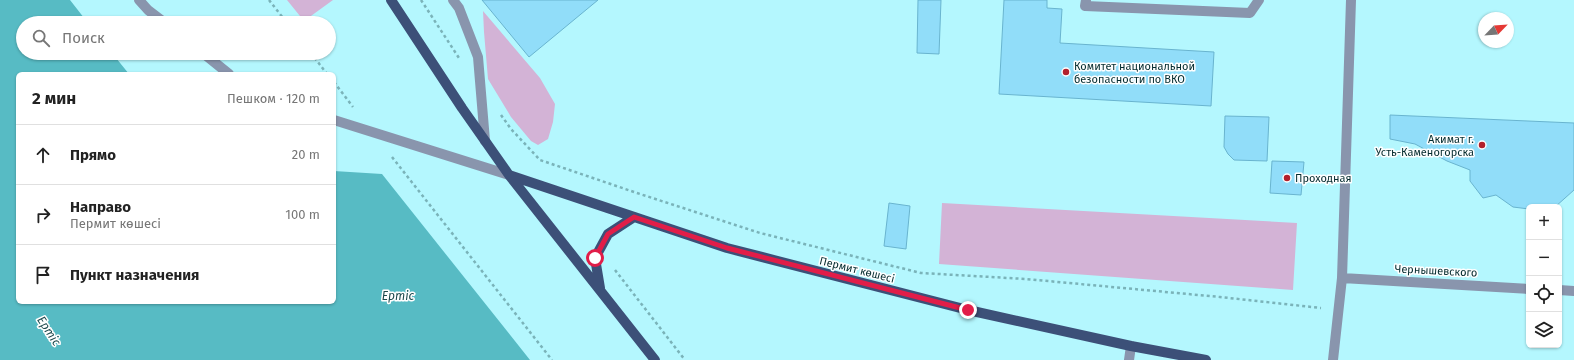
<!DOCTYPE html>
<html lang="ru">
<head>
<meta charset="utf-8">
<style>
  :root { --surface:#fff; --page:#f2f2f2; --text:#222; --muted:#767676; --line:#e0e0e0 }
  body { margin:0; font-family:"Fira Sans",sans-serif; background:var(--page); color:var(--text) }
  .controls { position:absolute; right:12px; bottom:12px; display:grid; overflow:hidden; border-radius:6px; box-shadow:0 1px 3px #0004 }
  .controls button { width:36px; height:36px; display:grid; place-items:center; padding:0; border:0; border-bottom:1px solid var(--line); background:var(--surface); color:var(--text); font:20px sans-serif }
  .compass { position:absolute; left:1478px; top:12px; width:36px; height:36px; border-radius:50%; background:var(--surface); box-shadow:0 1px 3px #0004; rotate:65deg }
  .stop { position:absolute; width:12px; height:12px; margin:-9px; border:3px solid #e11d48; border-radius:50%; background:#fff }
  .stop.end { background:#e11d48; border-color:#fff; box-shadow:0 1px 4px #0008 }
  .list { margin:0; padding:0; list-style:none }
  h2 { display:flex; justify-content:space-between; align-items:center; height:52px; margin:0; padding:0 16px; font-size:17px }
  h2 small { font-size:13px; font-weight:400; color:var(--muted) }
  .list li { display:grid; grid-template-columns:26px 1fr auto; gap:12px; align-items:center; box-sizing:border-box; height:60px; padding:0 16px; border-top:1px solid var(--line) }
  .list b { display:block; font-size:15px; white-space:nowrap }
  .list p { margin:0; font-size:13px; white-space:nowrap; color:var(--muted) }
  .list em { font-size:13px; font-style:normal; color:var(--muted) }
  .icon { flex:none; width:22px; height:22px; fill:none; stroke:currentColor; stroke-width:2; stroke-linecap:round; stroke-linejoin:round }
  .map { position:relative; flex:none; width:1574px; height:360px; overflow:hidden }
  .search { position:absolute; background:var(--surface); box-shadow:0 1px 3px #0004; left:16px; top:16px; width:320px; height:44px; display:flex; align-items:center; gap:10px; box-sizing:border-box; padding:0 14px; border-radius:22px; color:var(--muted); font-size:15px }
  .panel { position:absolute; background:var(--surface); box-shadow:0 1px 3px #0004; left:16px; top:72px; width:320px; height:232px; border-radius:6px }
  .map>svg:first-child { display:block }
  .green { fill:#d3b3d6 }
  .water { fill:#57bbc4 }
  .building { fill:#91ddf9; stroke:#69b4cf }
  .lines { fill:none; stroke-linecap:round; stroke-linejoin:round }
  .path { stroke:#7ab3b9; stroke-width:2.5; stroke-dasharray:3 3; stroke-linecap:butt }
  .minor { stroke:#8995ad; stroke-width:10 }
  .major { stroke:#3c5078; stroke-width:10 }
  .route { stroke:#e11d48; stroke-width:5 }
  .poi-dot { fill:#b2202c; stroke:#fff; stroke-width:1.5 }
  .labels { text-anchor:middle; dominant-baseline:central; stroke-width:3; stroke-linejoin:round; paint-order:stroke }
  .poi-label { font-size:11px; fill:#052c2f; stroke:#fff; text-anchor:start }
  .street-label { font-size:11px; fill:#052c2f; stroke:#fff }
  .water-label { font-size:12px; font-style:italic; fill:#1b484c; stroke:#fff }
</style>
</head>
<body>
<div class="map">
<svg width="1574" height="360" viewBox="0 0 1574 360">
  <rect width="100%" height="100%" fill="#b4f7fe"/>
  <path class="green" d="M 287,0 L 333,0 L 304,21 Z
    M 483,11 L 540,78 L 555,104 L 553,122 L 548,139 L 538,145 L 531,141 L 511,117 L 488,79 L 484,32 Z
    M 942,203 L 1297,223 L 1293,290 L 939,264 Z"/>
  <path class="water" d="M 0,0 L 70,0 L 88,23 L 23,23 L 23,53 L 112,53 L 129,74 L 18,74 L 18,302 L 334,302 L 334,171 L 382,174 L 530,360 L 0,360 Z"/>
  <path class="building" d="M 482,0 L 598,0 L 529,57 Z
    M 918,0 L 941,0 L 939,54 L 917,53 Z
    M 1004,0 L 1047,0 L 1047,8 L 1062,9 L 1060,43 L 1214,52 L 1211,106 L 999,94 Z
    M 1390,115 L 1574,123 L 1574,190 L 1555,207 L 1529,207 L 1529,209 L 1513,207 L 1496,195 L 1483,198 L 1470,181 L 1470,170 L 1447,161 L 1415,144 L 1390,139 Z
    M 1225,116 L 1269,117 L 1267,161 L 1234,160 L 1228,154 L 1224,147 Z
    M 1272,161 L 1304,162 L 1301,195 L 1270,193 Z
    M 889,203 L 910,206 L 906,249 L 884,246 Z"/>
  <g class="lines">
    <path class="path" d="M 269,0 L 287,23
      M 421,0 L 459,58
      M 311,53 L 327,74
      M 334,82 L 353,107
      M 501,115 L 511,129 L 540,160 L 637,193 L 760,233 L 921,273 L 1026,279 L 1220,297 L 1321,308
      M 392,157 L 552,360
      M 615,270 L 685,360"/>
    <path class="minor" d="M 139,0 L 148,10 L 165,23
      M 453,0 L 459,8 L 478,57 L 485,141
      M 1086,0 L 1085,6 L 1250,13 L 1259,0
      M 203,53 L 229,74
      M 334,120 L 509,175
      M 1342,278 L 1529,289
      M 1559,290 L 1574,291
      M 1129,360 L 1131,346
      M 1333,360 L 1342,278 L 1351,0"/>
    <path class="major" d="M 391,0 L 462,108 L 509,175 L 655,360
      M 509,175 L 727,248 L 968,310 L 1131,346 L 1206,360
      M 600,288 L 595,258 L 608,234 L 634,217"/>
  </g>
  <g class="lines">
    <path class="route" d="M 595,258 L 608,234 L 634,217 L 727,248 L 968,310"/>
  </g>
  <g class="poi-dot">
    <circle cx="1066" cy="72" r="4"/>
    <circle cx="1482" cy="145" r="4"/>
    <circle cx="1287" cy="178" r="4"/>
  </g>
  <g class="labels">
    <g class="poi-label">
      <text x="1074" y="66">Комитет национальной<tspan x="1074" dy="13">безопасности по ВКО</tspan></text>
      <text x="1474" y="139" text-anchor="end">Акимат г.<tspan x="1474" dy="13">Усть-Каменогорска</tspan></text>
      <text x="1295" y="178">Проходная</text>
    </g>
    <g class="street-label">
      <text transform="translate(857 270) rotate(14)">Пермит көшесі</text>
      <text transform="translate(1436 271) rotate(3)">Чернышевского</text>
    </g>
    <g class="water-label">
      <text x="398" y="296">Ертіс</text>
      <text transform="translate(49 331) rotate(57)">Ертіс</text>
    </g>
  </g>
</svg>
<div class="controls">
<button>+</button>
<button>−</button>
<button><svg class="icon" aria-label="locate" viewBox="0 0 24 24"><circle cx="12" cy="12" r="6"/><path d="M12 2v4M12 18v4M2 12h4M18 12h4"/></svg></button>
<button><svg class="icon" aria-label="layers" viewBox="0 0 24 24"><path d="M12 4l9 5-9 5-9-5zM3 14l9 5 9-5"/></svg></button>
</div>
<svg class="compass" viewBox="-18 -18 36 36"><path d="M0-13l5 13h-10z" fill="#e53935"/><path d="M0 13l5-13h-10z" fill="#767676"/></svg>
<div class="stop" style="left:595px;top:258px"></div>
<div class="stop end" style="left:968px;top:310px"></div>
<div class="search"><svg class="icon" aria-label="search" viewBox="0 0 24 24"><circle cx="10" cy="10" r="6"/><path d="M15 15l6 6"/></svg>Поиск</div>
<section class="panel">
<h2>2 мин<small>Пешком · 120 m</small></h2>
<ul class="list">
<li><svg class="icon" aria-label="ahead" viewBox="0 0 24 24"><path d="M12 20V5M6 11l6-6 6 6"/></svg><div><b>Прямо</b></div><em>20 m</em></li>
<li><svg class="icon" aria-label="right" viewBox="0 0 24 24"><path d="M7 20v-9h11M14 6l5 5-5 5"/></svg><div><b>Направо</b><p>Пермит көшесі</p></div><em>100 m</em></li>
<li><svg class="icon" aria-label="arrive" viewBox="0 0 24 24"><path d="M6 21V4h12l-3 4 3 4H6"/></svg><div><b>Пункт назначения</b></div></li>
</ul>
</section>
</div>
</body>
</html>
